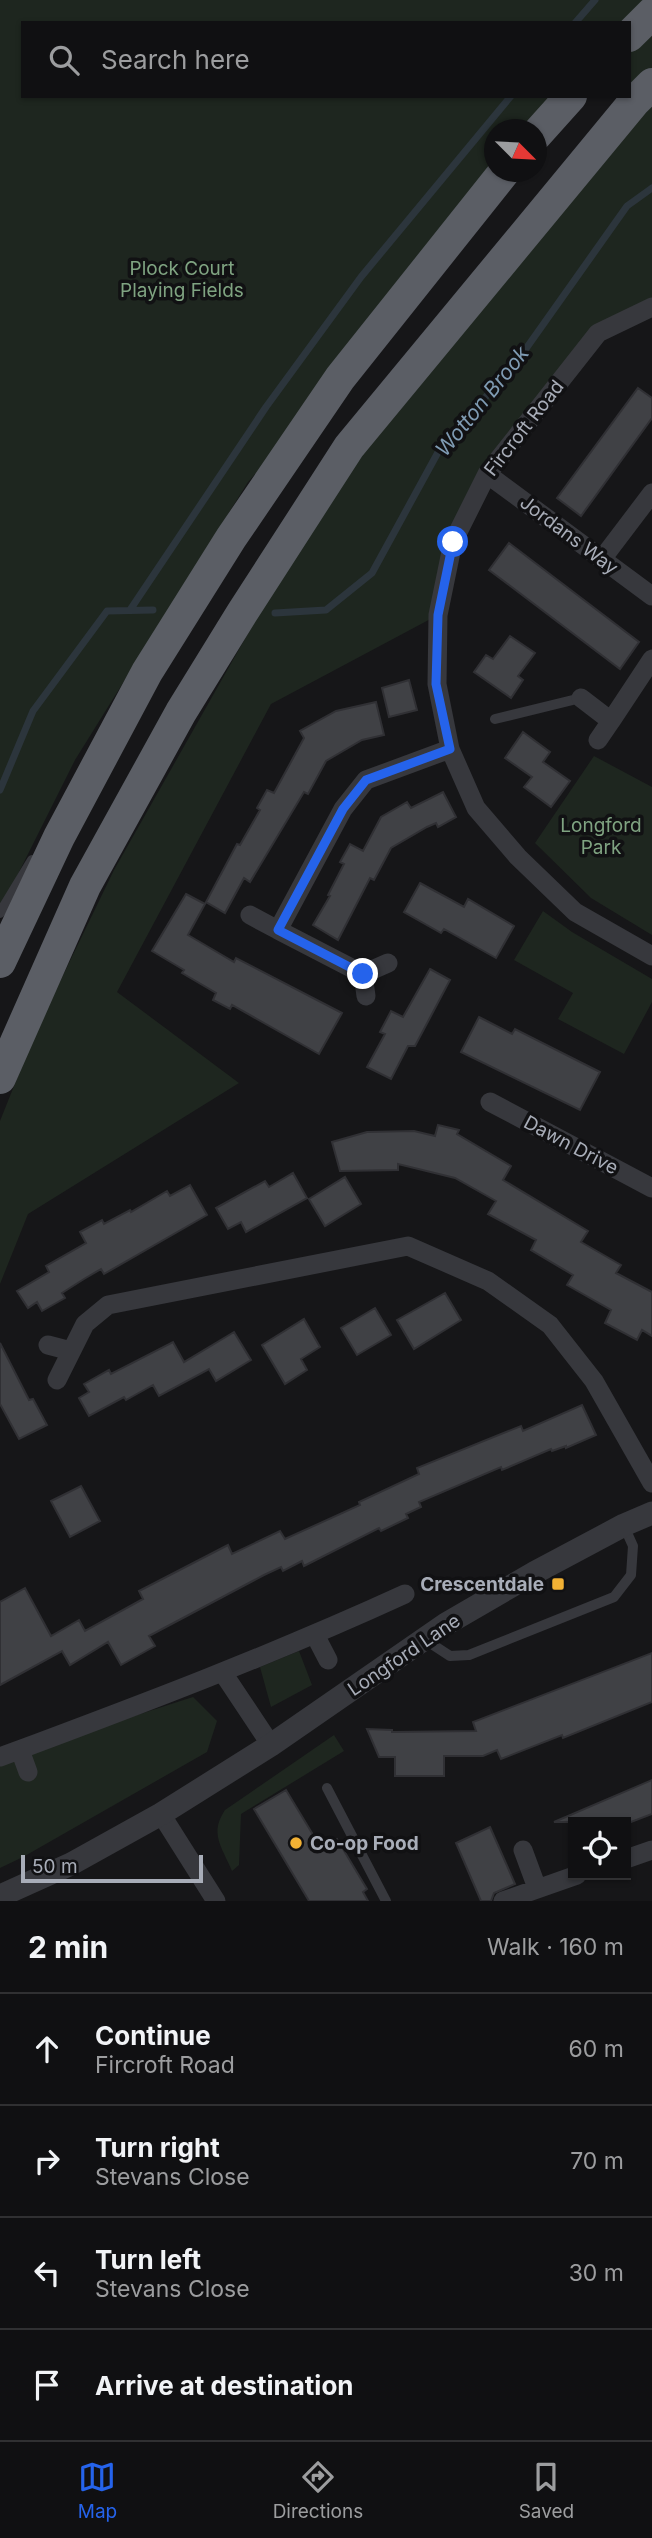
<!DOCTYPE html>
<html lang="en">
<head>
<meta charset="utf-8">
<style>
  :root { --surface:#101012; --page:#1e1e20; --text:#f1f3f6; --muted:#9c9d9f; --line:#303032; --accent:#2563eb }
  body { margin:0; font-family:Inter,sans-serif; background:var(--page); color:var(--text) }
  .controls { position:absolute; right:21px; bottom:21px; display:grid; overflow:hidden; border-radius:0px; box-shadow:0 2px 5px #0004 }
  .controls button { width:63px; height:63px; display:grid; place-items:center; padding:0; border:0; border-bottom:2px solid var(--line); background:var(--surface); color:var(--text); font:35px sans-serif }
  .compass { position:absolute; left:484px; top:119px; width:63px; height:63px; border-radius:50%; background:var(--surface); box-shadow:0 2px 5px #0004; rotate:114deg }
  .scale { position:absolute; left:21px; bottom:18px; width:182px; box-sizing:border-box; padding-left:7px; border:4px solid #a8adb8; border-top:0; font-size:19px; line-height:24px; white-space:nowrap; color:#a8adb8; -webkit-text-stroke:5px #111113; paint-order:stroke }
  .stop { position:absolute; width:21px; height:21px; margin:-16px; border:5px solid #2563eb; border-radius:50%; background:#fff }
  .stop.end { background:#2563eb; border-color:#fff; box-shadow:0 2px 7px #0008 }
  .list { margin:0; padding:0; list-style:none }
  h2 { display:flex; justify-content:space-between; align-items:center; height:91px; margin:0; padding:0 28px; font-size:30px }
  h2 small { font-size:23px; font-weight:400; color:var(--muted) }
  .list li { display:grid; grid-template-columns:46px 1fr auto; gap:21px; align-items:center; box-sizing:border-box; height:112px; padding:0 28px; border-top:2px solid var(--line) }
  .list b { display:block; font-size:26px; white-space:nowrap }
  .list p { margin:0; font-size:23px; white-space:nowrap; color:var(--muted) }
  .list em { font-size:23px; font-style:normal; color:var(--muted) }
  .icon { flex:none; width:38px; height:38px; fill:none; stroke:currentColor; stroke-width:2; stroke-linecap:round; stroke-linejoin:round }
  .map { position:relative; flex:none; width:652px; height:1901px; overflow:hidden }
  .search { position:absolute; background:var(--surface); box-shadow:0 2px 5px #0004; left:21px; right:21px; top:21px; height:77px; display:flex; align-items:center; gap:18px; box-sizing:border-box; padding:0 24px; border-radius:0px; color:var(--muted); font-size:26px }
  .sheet { height:539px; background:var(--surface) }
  nav { display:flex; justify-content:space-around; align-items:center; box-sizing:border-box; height:98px; border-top:2px solid var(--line); background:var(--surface); font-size:19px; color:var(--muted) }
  nav a { display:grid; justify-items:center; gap:4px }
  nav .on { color:var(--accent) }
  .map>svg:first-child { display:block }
  .green { fill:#1e261f }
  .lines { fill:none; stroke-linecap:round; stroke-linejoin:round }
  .stream { stroke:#2c353c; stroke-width:7 }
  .building { fill:#404145; stroke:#303034; stroke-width:2 }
  .service { stroke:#37383d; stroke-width:10 }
  .minor { stroke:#37383d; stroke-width:19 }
  .tertiary { stroke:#37383d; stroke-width:23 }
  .trunk { stroke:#5b5e65; stroke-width:32 }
  .route { stroke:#2563eb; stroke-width:9 }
  .poi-dot { fill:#f2b134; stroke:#111113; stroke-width:2.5 }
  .labels { text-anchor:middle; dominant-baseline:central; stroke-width:7; stroke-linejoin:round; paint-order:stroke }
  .park-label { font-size:19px; fill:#7fa381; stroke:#111113 }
  .street-label { font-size:19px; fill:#a8adb8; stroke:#111113 }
  .poi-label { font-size:19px; font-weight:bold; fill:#a8adb8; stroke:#111113; text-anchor:end }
  .water-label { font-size:21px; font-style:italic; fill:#7f9bb3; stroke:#111113 }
</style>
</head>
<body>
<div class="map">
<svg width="652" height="1901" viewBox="0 0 652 1901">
  <rect width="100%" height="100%" fill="#161618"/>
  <path class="green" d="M 0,0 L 652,0 L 652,307 L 598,333 L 487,474 L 438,615 L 271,704 L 117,992 L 239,1083 L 28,1214 L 0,1284 L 0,1121 L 36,1031 L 114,870 L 259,614 L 242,613 L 629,96 L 629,23 L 23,23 L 23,96 L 571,96 L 536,130 L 494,130 L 494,172 L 340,378 L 248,482 L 75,760 L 0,910 Z
    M 594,756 L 652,787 L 652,935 L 591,898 L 535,843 Z
    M 543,911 L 572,932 L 652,979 L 652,1002 L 624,1054 L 558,1019 L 573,993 L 514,960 Z
    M 299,1651 L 312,1685 L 271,1707 L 260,1667 Z
    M 193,1697 L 217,1721 L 207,1752 L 23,1857 L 0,1868 L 0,1759 Z
    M 334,1735 L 344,1751 L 241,1814 L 239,1865 L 232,1871 C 222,1847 209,1834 225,1810 Z"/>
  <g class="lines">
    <path class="stream" d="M 575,23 L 595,0
      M 130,610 L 266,407 L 361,277 L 511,96
      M 275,613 L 326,610 L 372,573 L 442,445 L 513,367 L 627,206 L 652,188
      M 0,790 L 33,711 L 107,611 L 153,610"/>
  </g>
  <path class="building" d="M 638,388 L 652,398 L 652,418 L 581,516 L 557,498 Z
    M 509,543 L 639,642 L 620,669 L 489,570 Z
    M 510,636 L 535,653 L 518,676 L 523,680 L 511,698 L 474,672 L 486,655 L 493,659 Z
    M 409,680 L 417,710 L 389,717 L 382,688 Z
    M 376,702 L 384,735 L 362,740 L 326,761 L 308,794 L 304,792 L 250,882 L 244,878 L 225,913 L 206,902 L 237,844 L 240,845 L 260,810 L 257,808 L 267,790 L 274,793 L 304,738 L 300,731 L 336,711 Z
    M 523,732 L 550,752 L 543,762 L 570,781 L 551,807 L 524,787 L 532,777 L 505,758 Z
    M 443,792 L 456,817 L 438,827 L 436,823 L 427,827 L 391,848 L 374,880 L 370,878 L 338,940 L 313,925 L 330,896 L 328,895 L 344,864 L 340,862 L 350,844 L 363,851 L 381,817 L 407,802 L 411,808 Z
    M 420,883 L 464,907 L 468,899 L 514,926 L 496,958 L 444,929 L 441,933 L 404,912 Z
    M 186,894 L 205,904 L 188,935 L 234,962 L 236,958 L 342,1013 L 319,1054 L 232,1005 L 230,1009 L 213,1000 L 216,993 L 182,973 L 184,970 L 152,951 Z
    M 430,969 L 450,980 L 415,1046 L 408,1046 L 391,1079 L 367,1067 L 385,1034 L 380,1032 L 391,1011 L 403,1017 Z
    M 479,1017 L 512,1034 L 515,1029 L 600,1072 L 580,1110 L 461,1052 Z
    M 438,1125 L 459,1130 L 457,1134 L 511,1166 L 503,1180 L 588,1231 L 581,1242 L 621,1265 L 616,1273 L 652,1292 L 652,1336 L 642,1330 L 637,1340 L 605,1323 L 611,1310 L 567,1285 L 573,1275 L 531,1250 L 536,1240 L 488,1214 L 496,1201 L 455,1178 L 398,1164 L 398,1170 L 340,1171 L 332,1142 L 367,1132 L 414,1131 L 435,1136 Z
    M 293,1173 L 307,1198 L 246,1232 L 241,1222 L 228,1229 L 216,1208 L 265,1181 L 269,1187 Z
    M 345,1177 L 361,1204 L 325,1226 L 309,1199 Z
    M 190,1185 L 207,1215 L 104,1274 L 101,1269 L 84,1279 L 62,1293 L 65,1298 L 42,1311 L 37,1302 L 28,1308 L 17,1291 L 49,1272 L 46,1266 L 86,1243 L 80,1232 L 102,1220 L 104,1224 L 130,1210 L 131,1212 L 167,1191 L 170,1196 Z
    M 445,1293 L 461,1320 L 414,1349 L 397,1320 Z
    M 375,1308 L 391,1335 L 357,1355 L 341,1328 Z
    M 304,1319 L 320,1347 L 301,1359 L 307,1370 L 285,1384 L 262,1345 Z
    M 234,1332 L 251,1360 L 216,1381 L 209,1369 L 159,1396 L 153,1385 L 126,1400 L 124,1397 L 89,1416 L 79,1398 L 89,1392 L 84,1384 L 109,1370 L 111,1374 L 173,1342 L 184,1362 Z
    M 0,1343 L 29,1400 L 33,1399 L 47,1425 L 19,1439 L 0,1404 Z
    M 582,1405 L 596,1435 L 566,1448 L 566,1446 L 552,1451 L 551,1449 L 502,1470 L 501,1467 L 419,1502 L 421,1507 L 406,1514 L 408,1518 L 381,1531 L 379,1528 L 304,1566 L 302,1561 L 283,1571 L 281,1567 L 264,1575 L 149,1636 L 155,1646 L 121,1665 L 108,1642 L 70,1665 L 62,1651 L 0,1685 L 0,1602 L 25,1588 L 51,1636 L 79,1620 L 85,1631 L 143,1599 L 139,1591 L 228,1545 L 232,1554 L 280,1531 L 285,1539 L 360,1505 L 359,1502 L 419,1474 L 417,1468 L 521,1426 L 523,1431 Z
    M 81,1486 L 100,1521 L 70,1537 L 51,1501 Z
    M 652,1653 L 652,1702 L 563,1738 L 562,1735 L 501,1759 L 497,1750 L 483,1756 L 444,1756 L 444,1776 L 395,1776 L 395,1757 L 379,1757 L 367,1729 L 392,1730 L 392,1732 L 476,1731 L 473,1722 Z
    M 652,1780 L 652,1814 L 631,1822 L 554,1822 Z
    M 286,1790 L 321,1848 L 337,1839 L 367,1889 L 363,1892 L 368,1901 L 309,1901 L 254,1809 Z
    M 490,1827 L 515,1884 L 494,1893 L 491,1901 L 481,1901 L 456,1843 Z"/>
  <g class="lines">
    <path class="service" d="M 495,719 L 581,698
      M 0,913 L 32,860
      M 424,1639 L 450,1656 L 469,1655 L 614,1597 L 631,1575 L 633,1546 L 624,1526
      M 327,1788 L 386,1901"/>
    <path class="minor" d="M 652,307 L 598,333 L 487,474 L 453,542 L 438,615 L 437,684 L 450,749 L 476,808 L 518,857 L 575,912 L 652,956
      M 487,474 L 652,596
      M 602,559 L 652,493
      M 581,698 L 611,721 L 652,659
      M 598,740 L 611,721
      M 250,915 L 278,930
      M 363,974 L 278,930 L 343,809 L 366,780 L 450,749
      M 363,974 L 388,963
      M 363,974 L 366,996
      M 490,1102 L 652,1188
      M 48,1345 L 71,1351
      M 57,1380 L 85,1324 L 108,1305 L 408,1246 L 488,1281 L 550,1325 L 594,1381 L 652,1483
      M 315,1635 L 328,1660
      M 223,1673 L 271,1745
      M 20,1750 L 28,1772
      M 0,1757 C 137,1706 272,1655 405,1594
      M 161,1814 L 216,1901
      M 523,1850 L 537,1888
      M 626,1859 L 652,1850
      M 503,1901 L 577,1875"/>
    <path class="tertiary" d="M 0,1896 L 71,1864 L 161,1814 L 271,1745 L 446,1624 L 534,1573 L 624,1525 L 652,1513"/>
    <path class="trunk" d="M 629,36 L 652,13
      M 536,135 L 571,96
      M 0,962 L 59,837 L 147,672 L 231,538 L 340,378 L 504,172
      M 0,1078 L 85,886 L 181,712 L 242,613 L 349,447 L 634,102 L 652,84"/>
  </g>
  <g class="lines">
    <path class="route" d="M 363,974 L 278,930 L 343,809 L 366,780 L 450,749 L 436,684 L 438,615 L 453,542"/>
  </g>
  <g class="poi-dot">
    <rect x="551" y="1577" width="14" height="14" rx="3.5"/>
    <circle cx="296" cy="1843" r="7"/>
  </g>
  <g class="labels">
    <g class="park-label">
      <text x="182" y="268">Plock Court<tspan x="182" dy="22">Playing Fields</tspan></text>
      <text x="601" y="825">Longford<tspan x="601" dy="22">Park</tspan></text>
    </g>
    <g class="street-label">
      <text transform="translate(524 428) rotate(-52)">Fircroft Road</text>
      <text transform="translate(569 535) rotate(37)">Jordans Way</text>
      <text transform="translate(571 1145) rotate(28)">Dawn Drive</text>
      <text transform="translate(404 1655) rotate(-34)">Longford Lane</text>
    </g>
    <g class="poi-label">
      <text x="544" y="1584">Crescentdale</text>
      <text x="310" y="1843" text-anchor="start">Co-op Food</text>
    </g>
    <g class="water-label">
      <text transform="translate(482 401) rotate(-51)">Wotton Brook</text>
    </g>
  </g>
</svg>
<div class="controls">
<button><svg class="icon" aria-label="locate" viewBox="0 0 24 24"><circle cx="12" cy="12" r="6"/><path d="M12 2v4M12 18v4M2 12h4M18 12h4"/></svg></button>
</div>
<svg class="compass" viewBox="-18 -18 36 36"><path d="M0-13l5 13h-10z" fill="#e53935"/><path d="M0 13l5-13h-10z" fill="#9c9d9f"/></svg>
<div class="scale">50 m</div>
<div class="stop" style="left:453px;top:542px"></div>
<div class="stop end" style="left:363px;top:974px"></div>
<div class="search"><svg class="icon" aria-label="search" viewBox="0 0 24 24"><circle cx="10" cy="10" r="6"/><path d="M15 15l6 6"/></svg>Search here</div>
</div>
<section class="sheet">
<h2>2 min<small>Walk · 160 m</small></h2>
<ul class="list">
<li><svg class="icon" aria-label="ahead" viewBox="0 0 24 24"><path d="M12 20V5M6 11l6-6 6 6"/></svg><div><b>Continue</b><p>Fircroft Road</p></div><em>60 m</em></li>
<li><svg class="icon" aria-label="right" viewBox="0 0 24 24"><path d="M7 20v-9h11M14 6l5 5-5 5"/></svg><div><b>Turn right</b><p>Stevans Close</p></div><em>70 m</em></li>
<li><svg class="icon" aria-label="left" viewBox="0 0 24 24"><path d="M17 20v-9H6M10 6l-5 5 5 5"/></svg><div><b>Turn left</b><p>Stevans Close</p></div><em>30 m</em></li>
<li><svg class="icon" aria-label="arrive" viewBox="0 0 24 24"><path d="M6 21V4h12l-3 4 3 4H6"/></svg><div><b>Arrive at destination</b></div></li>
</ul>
</section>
<nav>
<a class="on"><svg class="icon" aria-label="map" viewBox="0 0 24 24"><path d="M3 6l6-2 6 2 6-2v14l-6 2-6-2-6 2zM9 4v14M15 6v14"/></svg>Map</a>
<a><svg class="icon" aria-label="directions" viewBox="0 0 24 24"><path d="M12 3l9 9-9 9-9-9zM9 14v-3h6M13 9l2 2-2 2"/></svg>Directions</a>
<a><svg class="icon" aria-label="saved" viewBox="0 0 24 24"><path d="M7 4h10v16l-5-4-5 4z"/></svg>Saved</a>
</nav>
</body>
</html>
